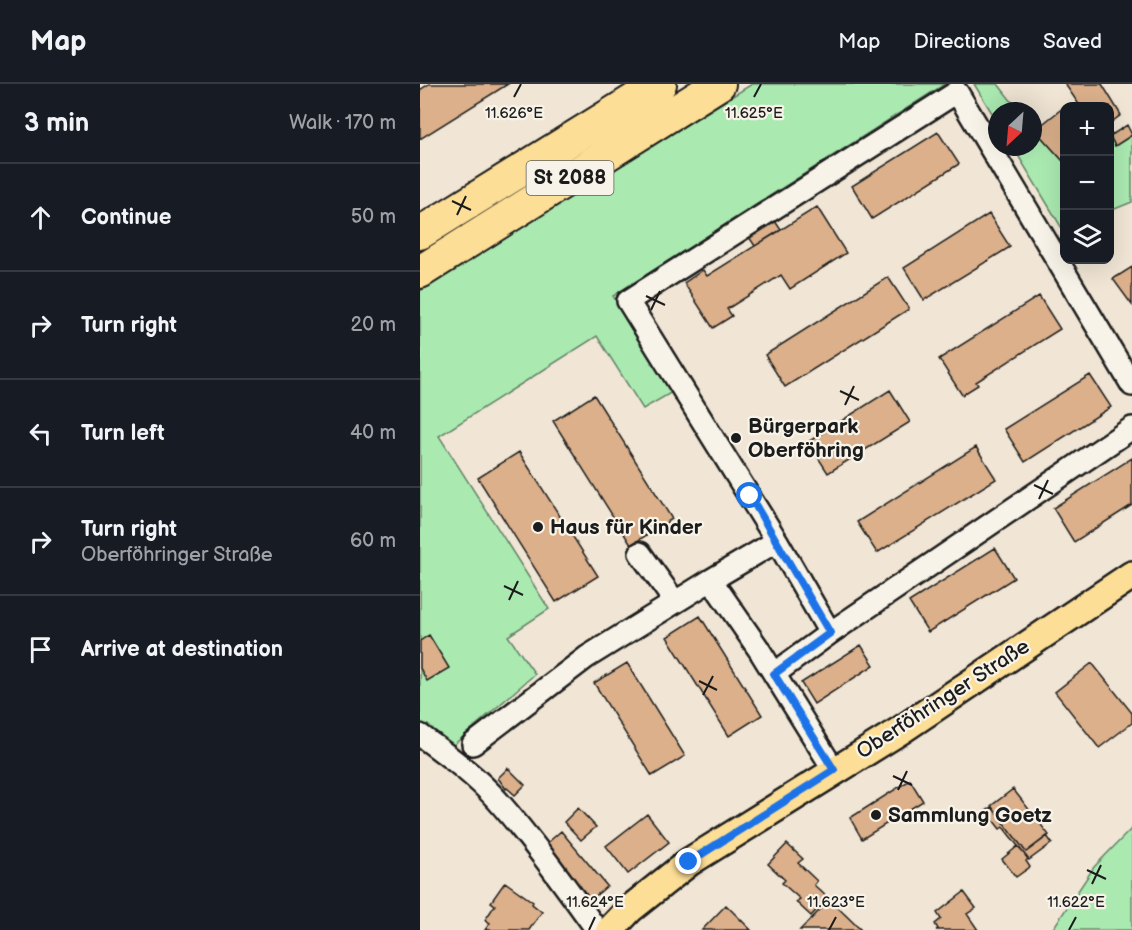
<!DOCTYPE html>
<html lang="en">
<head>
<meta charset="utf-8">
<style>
  :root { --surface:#171b24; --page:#20242c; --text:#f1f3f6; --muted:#9ea1a6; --line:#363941 }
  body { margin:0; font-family:"Balsamiq Sans",sans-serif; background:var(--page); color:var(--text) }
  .controls { position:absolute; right:18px; top:18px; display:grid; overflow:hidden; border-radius:12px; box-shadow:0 6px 24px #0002 }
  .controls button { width:54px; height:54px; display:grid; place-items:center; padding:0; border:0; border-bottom:2px solid var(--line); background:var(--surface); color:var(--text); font:30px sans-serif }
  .compass { position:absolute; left:568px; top:18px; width:54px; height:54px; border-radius:50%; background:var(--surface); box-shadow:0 6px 24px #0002; rotate:206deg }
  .stop { position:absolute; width:18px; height:18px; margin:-14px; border:4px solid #1a73e8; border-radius:50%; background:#fff }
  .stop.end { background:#1a73e8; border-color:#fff; box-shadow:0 2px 6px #0008 }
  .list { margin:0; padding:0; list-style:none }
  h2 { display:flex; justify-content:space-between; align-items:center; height:78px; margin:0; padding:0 24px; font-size:26px }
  h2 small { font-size:20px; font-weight:400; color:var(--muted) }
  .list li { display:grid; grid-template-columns:39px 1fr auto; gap:18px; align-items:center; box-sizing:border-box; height:108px; padding:0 24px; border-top:2px solid var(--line) }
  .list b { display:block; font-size:22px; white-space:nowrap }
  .list p { margin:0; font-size:20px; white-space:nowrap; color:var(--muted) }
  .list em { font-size:20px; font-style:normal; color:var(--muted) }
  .icon { flex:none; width:33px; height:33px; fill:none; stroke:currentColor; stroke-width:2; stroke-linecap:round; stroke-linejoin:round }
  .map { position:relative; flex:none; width:712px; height:846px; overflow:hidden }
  header { display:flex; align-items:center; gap:36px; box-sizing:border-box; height:84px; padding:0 30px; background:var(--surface); border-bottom:2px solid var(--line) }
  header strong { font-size:28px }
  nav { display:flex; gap:33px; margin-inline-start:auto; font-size:21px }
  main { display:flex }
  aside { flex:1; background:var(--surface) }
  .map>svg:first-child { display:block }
  .green { fill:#aaeab1; stroke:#638366; stroke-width:1.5 }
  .building { fill:#dbb08b; stroke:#1c1c1c; stroke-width:1.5 }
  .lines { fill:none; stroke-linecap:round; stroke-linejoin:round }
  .minor-casing { stroke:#1c1c1c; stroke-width:26 }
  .major-casing { stroke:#1c1c1c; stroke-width:32 }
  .highway-casing { stroke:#1c1c1c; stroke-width:36 }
  .minor { stroke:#f7f3e8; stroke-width:21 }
  .major { stroke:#fdde96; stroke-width:27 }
  .highway { stroke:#fdde96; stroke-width:32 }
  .route { stroke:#1a73e8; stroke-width:8 }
  .ticks { fill:none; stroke:#1c1c1c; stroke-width:2 }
  .poi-dot { fill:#1c1c1c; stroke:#f7f3e8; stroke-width:2 }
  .labels { text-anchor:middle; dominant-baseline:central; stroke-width:4.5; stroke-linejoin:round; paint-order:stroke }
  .shield { fill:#f7f3e8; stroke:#5e5c59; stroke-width:1.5 }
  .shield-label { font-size:20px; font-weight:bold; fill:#1c1c1c }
  .poi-label { font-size:21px; font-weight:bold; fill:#1c1c1c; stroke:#f7f3e8; text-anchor:start }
  .street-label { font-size:21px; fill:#1c1c1c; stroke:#f7f3e8 }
  .ticks-label { font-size:15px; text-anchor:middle; fill:#1c1c1c; stroke:#f7f3e8; stroke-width:4.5; stroke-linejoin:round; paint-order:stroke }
</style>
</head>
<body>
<header>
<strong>Map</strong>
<nav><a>Map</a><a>Directions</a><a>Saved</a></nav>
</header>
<main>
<aside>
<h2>3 min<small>Walk · 170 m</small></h2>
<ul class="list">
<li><svg class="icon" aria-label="ahead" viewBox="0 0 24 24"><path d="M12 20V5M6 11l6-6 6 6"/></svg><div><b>Continue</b></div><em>50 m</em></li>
<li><svg class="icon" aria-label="right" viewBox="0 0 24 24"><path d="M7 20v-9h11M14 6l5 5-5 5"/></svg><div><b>Turn right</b></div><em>20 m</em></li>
<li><svg class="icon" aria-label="left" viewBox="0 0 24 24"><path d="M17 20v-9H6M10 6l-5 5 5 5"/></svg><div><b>Turn left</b></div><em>40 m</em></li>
<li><svg class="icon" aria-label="right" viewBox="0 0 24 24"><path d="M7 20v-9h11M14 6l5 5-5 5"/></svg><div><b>Turn right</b><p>Oberföhringer Straße</p></div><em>60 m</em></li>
<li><svg class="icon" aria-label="arrive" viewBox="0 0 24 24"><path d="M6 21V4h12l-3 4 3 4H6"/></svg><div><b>Arrive at destination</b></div></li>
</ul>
</aside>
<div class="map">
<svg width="712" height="846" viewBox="0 0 712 846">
  <rect width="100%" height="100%" fill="#f1e6d5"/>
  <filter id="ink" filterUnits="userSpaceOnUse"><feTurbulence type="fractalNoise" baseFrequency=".0167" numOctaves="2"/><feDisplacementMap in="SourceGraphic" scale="12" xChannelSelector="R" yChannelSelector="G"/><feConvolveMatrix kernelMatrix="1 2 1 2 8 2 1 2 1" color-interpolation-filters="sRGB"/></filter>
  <g filter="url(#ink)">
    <path class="green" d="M 332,0 L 525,0 L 193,212 L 254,307 L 223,325 L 177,252 L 19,352 L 129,525 L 88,552 L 115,590 L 31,663 L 0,641 L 0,207 Z
      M 554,0 L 578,0 L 599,27 L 577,27 L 577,37 Z
      M 613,43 L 644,78 L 644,145 L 643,146 L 593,63 L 613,63 Z
      M 712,51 L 712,118 L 690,127 L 690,54 L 695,62 Z
      M 712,744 L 712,846 L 632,846 L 674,783 Z"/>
    <path class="building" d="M 9,0 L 88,0 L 0,55 L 0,6 Z
      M 645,0 L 682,0 L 701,31 L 690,39 L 690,22 L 660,22 Z
      M 644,23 L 644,78 L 615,46 Z
      M 707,41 L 712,51 L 695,62 L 690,52 Z
      M 518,48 L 539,80 L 452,135 L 432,102 Z
      M 397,123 L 426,169 L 370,205 L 361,191 L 307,225 L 312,232 L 293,244 L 264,199 L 283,186 L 287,192 Z
      M 569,130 L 590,163 L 504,216 L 484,184 Z
      M 353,134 L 361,146 L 335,162 L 327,150 Z
      M 712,183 L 712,221 L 693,195 Z
      M 468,193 L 489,225 L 365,303 L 345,271 Z
      M 619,212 L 640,245 L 556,298 L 558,301 L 542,311 L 519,275 Z
      M 670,291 L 691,323 L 605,378 L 584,345 Z
      M 470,306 L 490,338 L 408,389 L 388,358 Z
      M 174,311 L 252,435 L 211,461 L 133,337 Z
      M 556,363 L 576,395 L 457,469 L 437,438 Z
      M 99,368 L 178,492 L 136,518 L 58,394 Z
      M 712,374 L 712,421 L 654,458 L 633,424 Z
      M 575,464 L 594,494 L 508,548 L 489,518 Z
      M 280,532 L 342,631 L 309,652 L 247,553 Z
      M 9,551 L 29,584 L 7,597 L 0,584 L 0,557 Z
      M 441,561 L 454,581 L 394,620 L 381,599 Z
      M 207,579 L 265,672 L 232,692 L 174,599 Z
      M 672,579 L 712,629 L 712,639 L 679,664 L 635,608 Z
      M 88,684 L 105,701 L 95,711 L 87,704 L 86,705 L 78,694 Z
      M 490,696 L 503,717 L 442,755 L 430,734 Z
      M 593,705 L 629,751 L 606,768 L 571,722 Z
      M 572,723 L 606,768 L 627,752 L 632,759 L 609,776 L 583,743 L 580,745 L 566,727 Z
      M 158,724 L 176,743 L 161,756 L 144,738 Z
      M 227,730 L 249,758 L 208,790 L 186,762 Z
      M 141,747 L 187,802 L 171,816 L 125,761 Z
      M 367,760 L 383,775 L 378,779 L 397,797 L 394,801 L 408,814 L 391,832 L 376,818 L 380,815 L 362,799 L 365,796 L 348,780 Z
      M 598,762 L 608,775 L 606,777 L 610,783 L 596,793 L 582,775 Z
      M 85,798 L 113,818 L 112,820 L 122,828 L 109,846 L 65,846 L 70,839 L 65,836 L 75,821 L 71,818 Z
      M 544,808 L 556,824 L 547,830 L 558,846 L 516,846 L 518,845 L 515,840 L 521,835 L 517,829 Z
      M 410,816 L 441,846 L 380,846 Z
      M 306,821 L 331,846 L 282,846 Z"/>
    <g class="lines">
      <g class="minor-casing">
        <path id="minor" d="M 357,457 L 208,217 L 537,8 L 712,301
          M 220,469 L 255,518
          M 410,549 L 712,344
          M 354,590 L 410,549 L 357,457 L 291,496 L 338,564 L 414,686
          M 0,651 C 27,671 55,691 78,717 C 114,758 145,802 177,846
          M 53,660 L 167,573 L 291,496"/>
      </g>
      <g class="major-casing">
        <path id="major" d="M 190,846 L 210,825 L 269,778 L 481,646 L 712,491"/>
      </g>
      <g class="highway-casing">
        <path id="highway" d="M 0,149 L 240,0
          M 0,188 L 299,0"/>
      </g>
      <use href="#minor" class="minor"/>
      <use href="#major" class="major"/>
      <use href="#highway" class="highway"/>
    </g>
  </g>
  <g class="lines" filter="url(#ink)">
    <path class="route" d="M 269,778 L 414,686 L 354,590 L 410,549 L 330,412"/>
  </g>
  <path class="ticks" d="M 94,13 L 101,0M 334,13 L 341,0M 32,117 L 51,126M 37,131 L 46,112M 226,212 L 245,221M 231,226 L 240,207M 420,307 L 439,316M 425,321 L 434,302M 614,401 L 633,410M 619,415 L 628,396M 84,502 L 103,511M 89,516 L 98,497M 279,597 L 297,606M 283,611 L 293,592M 473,692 L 492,701M 478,706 L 487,687M 667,786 L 686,795M 672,800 L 681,781M 169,846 L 175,833M 409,846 L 416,833M 649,846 L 656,833"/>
  <g class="poi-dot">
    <circle cx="316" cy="354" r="6"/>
    <circle cx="118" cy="443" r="6"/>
    <circle cx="456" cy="731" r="6"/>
  </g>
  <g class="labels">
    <rect class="shield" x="106.5" y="77" width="87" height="34" rx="4.5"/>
    <g class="shield-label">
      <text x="150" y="94">St 2088</text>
    </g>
    <g class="poi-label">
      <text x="328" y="342">Bürgerpark<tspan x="328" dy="24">Oberföhring</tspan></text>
      <text x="130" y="443">Haus für Kinder</text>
      <text x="468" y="731">Sammlung Goetz</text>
    </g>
    <g class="street-label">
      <text transform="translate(523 615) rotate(-33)">Oberföhringer Straße</text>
    </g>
  </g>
  <g class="ticks-label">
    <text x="94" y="34">11.626°E</text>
    <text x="334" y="34">11.625°E</text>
    <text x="175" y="823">11.624°E</text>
    <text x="416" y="823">11.623°E</text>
    <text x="656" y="823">11.622°E</text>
  </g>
</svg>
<div class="controls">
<button>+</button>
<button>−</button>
<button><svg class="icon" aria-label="layers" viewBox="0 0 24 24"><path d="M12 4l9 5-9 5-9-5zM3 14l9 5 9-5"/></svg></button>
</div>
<svg class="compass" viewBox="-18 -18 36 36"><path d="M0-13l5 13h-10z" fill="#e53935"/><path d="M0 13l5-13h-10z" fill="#9ea1a6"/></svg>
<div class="stop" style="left:330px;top:412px"></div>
<div class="stop end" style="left:269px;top:778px"></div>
</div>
</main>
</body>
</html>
